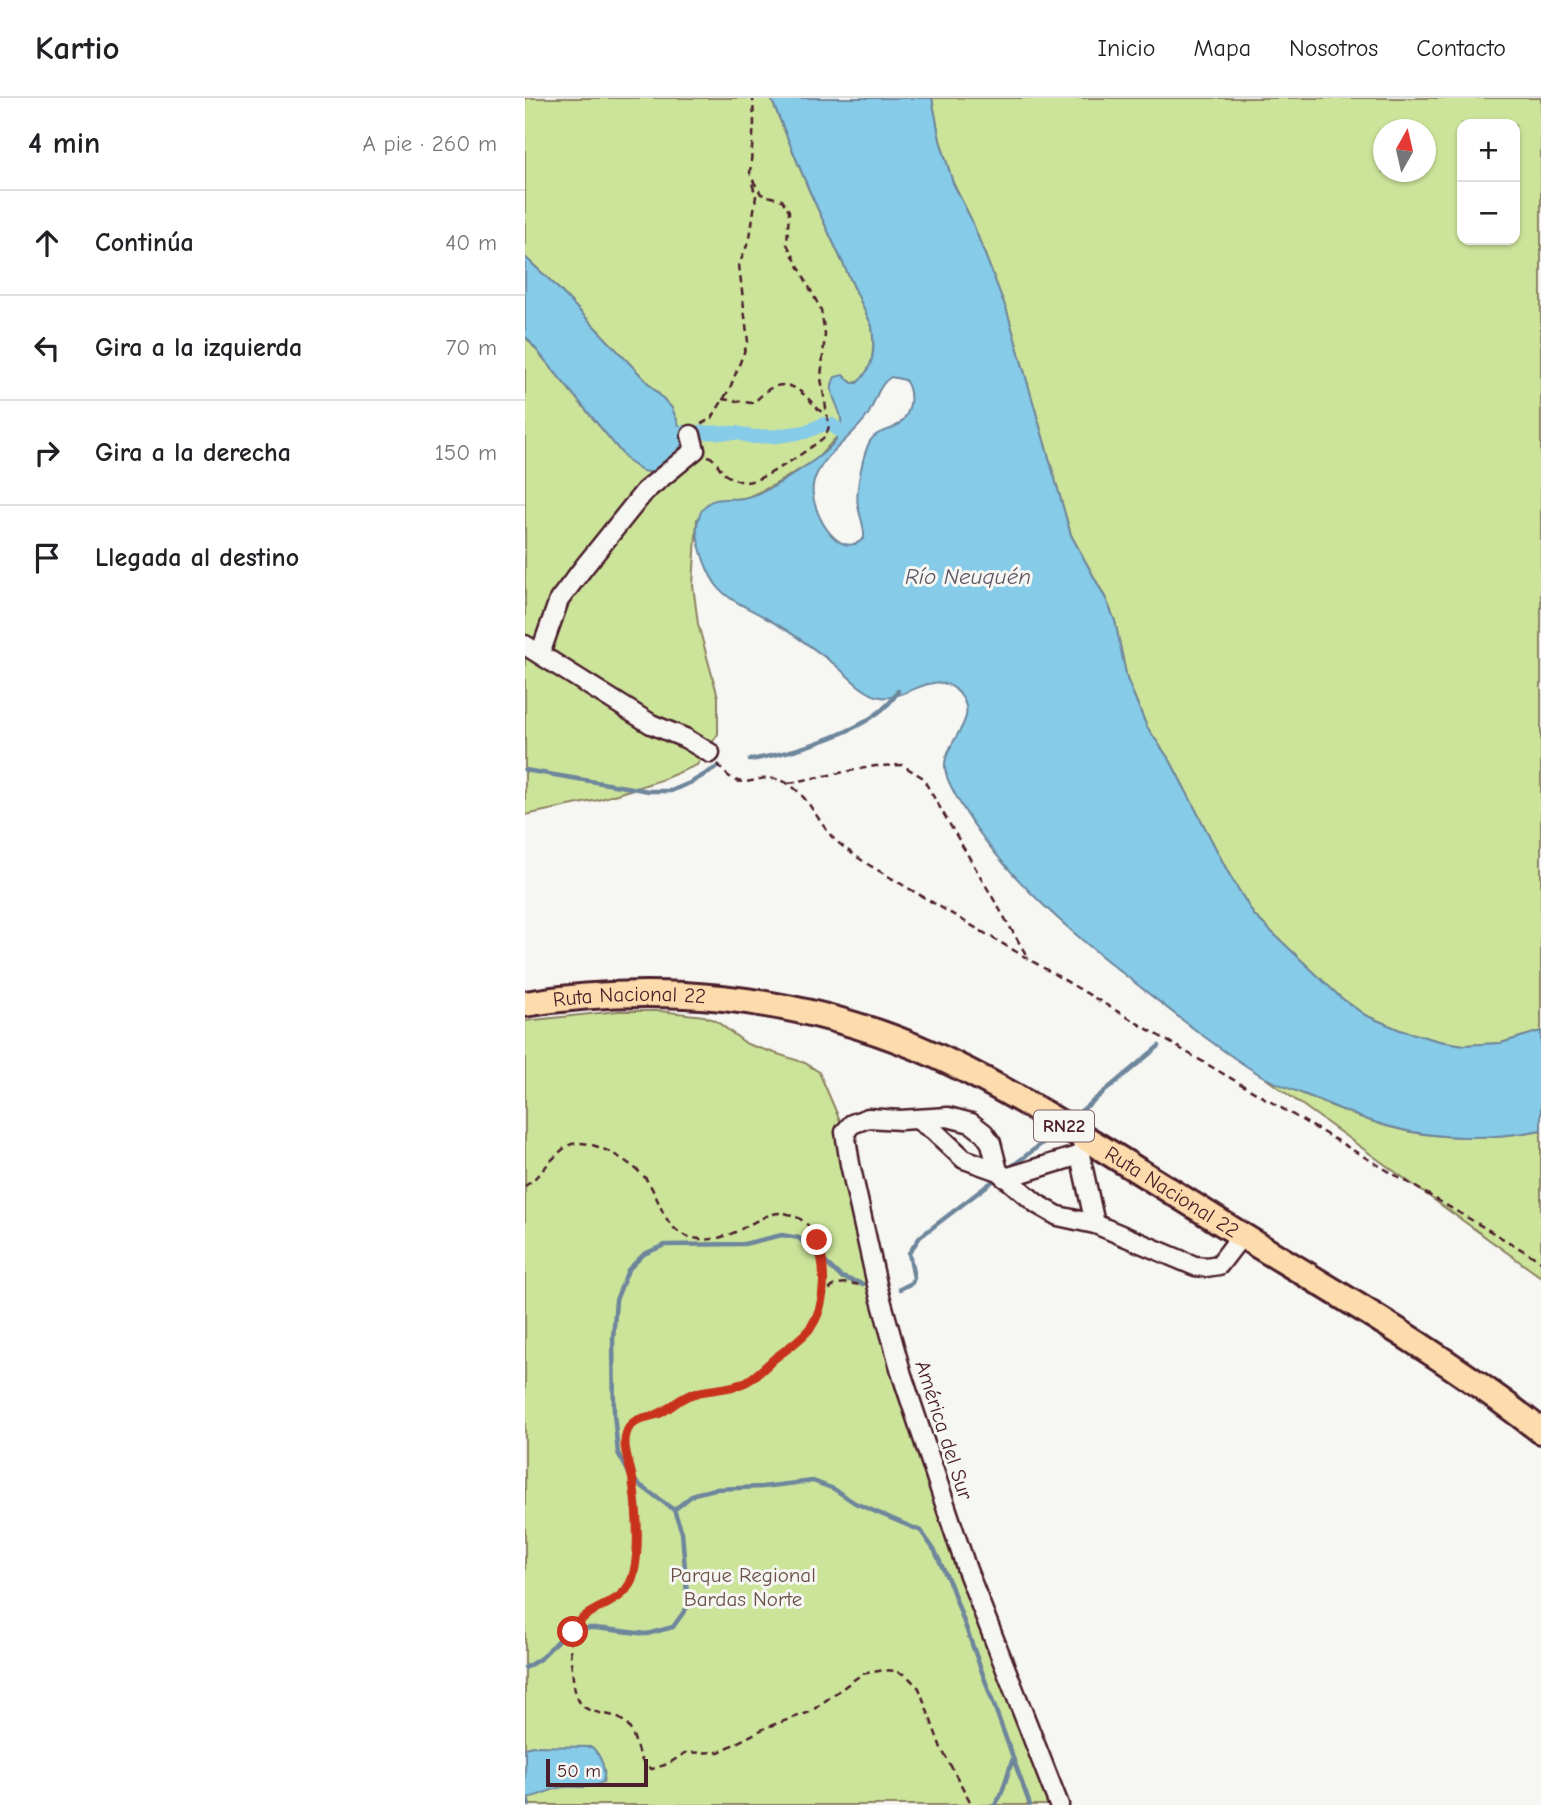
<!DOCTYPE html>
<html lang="es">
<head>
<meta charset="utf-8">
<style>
  :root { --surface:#fff; --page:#f2f2f2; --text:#202124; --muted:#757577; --line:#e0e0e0 }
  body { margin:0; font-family:"Comic Neue",sans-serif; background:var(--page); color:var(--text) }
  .controls { position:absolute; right:21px; top:21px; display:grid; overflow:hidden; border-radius:14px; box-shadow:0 2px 5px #0004 }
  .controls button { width:63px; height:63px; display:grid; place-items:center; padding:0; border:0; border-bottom:2px solid var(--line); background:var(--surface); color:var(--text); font:35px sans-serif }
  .compass { position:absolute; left:848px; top:21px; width:63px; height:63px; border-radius:50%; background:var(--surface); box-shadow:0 2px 5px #0004; rotate:8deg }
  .scale { position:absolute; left:21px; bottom:18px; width:102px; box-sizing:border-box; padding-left:7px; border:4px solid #4a1f2b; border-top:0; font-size:19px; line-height:24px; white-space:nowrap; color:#4a1f2b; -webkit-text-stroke:5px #f6f6f2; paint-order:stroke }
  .stop { position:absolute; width:21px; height:21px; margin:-16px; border:5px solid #c8321e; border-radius:50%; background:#fff }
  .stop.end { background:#c8321e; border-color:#fff; box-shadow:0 2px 7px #0008 }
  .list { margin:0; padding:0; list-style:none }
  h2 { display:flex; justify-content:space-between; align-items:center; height:91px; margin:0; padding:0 28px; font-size:30px }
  h2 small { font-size:23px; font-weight:400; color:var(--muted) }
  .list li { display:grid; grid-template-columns:46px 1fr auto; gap:21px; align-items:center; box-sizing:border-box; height:105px; padding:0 28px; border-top:2px solid var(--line) }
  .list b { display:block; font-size:26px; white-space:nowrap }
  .list em { font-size:23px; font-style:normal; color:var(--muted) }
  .icon { flex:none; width:38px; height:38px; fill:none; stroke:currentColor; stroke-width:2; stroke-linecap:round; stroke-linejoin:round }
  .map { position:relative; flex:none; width:1016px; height:1707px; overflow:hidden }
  header { display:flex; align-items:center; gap:42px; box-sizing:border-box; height:98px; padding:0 35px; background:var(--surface); border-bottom:2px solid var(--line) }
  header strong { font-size:33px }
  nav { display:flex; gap:38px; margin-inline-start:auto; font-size:24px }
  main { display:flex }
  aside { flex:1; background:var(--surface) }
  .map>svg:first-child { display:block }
  .green { fill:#cce49a; stroke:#8b8262; stroke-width:2; fill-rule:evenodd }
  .water { fill:#86cbe7; stroke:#6e869c; stroke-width:2; fill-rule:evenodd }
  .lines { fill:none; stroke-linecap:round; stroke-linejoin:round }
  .stream { stroke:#6e869c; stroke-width:4.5 }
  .canal { stroke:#86cbe7; stroke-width:14 }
  .minor-casing { stroke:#4a1f2b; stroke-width:23 }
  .highway-casing { stroke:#4a1f2b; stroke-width:30 }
  .path { stroke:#4a1f2b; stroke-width:2.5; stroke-dasharray:7 5; stroke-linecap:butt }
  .minor { stroke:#f6f6f2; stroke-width:18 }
  .highway { stroke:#fcdcac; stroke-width:24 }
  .route { stroke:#c8321e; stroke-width:9 }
  .labels { text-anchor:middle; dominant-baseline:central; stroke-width:6; stroke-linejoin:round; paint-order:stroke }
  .shield { fill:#f6f6f2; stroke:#7e6067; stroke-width:2 }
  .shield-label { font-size:19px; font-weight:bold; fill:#4a1f2b }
  .street-label { font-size:21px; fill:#4a1f2b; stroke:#f6f6f2 }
  .park-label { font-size:21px; fill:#6a5047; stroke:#f6f6f2 }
  .water-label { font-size:23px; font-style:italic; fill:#5c5363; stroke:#f6f6f2 }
</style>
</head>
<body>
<header>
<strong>Kartio</strong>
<nav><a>Inicio</a><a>Mapa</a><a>Nosotros</a><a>Contacto</a></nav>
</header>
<main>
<aside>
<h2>4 min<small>A pie · 260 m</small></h2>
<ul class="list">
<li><svg class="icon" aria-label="ahead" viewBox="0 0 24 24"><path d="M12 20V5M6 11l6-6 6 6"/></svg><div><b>Continúa</b></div><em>40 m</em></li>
<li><svg class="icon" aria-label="left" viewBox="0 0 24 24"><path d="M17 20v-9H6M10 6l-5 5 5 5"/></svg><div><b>Gira a la izquierda</b></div><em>70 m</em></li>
<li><svg class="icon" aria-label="right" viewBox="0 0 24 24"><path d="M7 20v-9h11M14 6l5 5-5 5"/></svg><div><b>Gira a la derecha</b></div><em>150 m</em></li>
<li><svg class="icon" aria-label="arrive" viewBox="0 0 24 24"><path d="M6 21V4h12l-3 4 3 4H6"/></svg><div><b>Llegada al destino</b></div></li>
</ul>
</aside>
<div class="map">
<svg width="1016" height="1707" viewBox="0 0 1016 1707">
  <rect width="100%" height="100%" fill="#f6f6f2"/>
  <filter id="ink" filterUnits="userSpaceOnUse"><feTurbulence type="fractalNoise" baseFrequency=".0143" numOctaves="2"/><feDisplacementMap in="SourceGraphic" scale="14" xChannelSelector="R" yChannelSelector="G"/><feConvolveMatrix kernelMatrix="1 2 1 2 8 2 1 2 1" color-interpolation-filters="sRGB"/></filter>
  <g filter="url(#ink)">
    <path class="green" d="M 0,0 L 246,0 L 284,92 L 347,228 C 349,245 351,283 327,285 L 322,280 L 316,334 L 292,361 L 247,388 L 223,399 L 207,402 L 172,421 L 168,487 L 173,526 L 193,599 L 193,636 L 172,667 L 136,682 L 73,702 L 0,717 L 0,238 L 104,364 L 147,310 L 28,185 L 0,159 Z
      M 407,0 L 1016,0 L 1016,933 L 976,945 L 939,947 L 914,943 L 875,932 L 840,917 L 815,899 L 729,817 L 704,776 L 646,664 L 622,629 L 602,581 L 590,523 L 581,501 L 546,437 L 482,213 L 446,121 L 428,85 L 415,42 ZM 937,26 L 990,26 L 990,142 L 937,142 ZM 858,32 L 900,32 L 900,74 L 858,74 Z
      M 93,913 L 135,913 L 179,918 L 191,923 L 222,946 L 280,965 L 294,974 L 320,1034 L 358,1210 L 534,1707 L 0,1707 L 0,923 Z
      M 740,980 C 780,996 819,1015 861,1028 C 910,1042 966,1042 1016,1032 L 1016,1179 Z"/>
    <path class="water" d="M 246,0 L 407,0 L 415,42 L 428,85 L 446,121 L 482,213 L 546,437 L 581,501 L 590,523 L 602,581 L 622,629 L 646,664 L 704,776 L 729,817 L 815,899 L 840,917 L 875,932 L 914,943 L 939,947 L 976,945 L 1016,933 L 1016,1032 C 966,1042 911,1042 862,1028 C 837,1021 812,1010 789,1000 C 772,993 753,987 737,978 C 688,948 645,912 600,877 C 537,827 471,770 431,698 C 426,688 419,677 420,665 C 423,639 456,621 434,595 C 411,567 381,604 355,599 C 338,596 322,576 309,566 C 287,549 263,532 239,519 C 222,509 204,503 192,488 C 182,475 174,451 172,435 C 171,424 175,410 185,404 C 194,399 210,402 220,400 C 244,394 268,377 288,363 C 346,323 294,304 310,279 L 318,277 L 327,285 L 332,285 C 350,269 350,250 347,228 L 284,92 ZM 366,279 L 380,282 C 390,297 386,321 368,330 C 359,334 351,334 345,343 C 338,356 330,394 333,408 C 335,419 340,429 339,440 C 313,466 284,410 288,387 C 294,357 329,340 344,315 C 351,302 353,287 366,279 Z
      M 0,159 L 28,185 L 147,310 L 160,341 L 148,361 L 132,375 L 117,373 L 104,364 L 0,238 Z
      M 8,1648 L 67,1649 C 76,1658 82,1672 78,1684 C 65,1692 52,1688 39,1689 C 25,1691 14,1699 0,1700 L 0,1650 Z"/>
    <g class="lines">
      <path class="stream" d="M 225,662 C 266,655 352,632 373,593
        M 0,672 L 124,693 L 146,693 L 167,684 L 194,668
        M 556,1013 L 634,948
        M 482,1072 L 528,1037
        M 375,1191 L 387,1185 L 389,1180 L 384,1155 L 395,1139 L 472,1080
        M 149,1412 L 169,1396 L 190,1391 L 237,1389 L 288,1383 L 309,1391 L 330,1405 L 396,1433 L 410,1453 L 426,1488 L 505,1707
        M 0,1570 L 16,1560 L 33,1542 L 49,1530 L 70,1530 L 122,1536 L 148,1529 L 163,1508 L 157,1434 L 149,1412 L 108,1382 L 93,1355 L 89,1316 L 88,1241 L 91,1202 L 103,1172 L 119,1156 L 140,1147 L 219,1146 L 257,1137 L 274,1140 L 316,1179 L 338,1186
        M 2,1700 L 4,1707
        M 470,1707 L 476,1697 L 488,1660"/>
      <path class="canal" d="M 158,334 L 212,335 L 228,339 L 252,338 L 280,334 L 299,326 L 307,327 L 316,334"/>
      <g class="minor-casing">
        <path id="minor" d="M 0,547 L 126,626 L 160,640 L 185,655
          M 15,556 L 34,502 L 59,469 L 120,393 L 170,352 L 166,337
          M 393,1022 L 408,1032 L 439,1061 L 473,1073
          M 561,1039 L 555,1057 L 570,1126
          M 480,1080 L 555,1057
          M 534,1707 L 442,1472 L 377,1277 L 353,1191 L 325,1066 L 320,1034 L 327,1026 L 343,1020 L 375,1022 L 423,1019 L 446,1025 L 459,1035 L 466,1045 L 473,1073 L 512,1106 L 533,1118 L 570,1126 L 670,1168 L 681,1169 L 694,1167 L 717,1137"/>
      </g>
      <g class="highway-casing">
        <g id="highway">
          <path id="s1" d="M 0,906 C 131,884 268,898 391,949 C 441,970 486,996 532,1023 C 594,1060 655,1099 716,1137 C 818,1199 922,1259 1016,1333"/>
        </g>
      </g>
      <path class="path" d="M 225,76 L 229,25 L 228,0
        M 197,301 L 227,305 C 234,301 238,295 244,291 C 271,277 283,304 300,317
        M 176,326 L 187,320 L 205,290 L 223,244 L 214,167 L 225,140 L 231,98 L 226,82
        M 183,358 C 192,361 194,372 201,377 C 206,380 216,384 221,384 C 242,382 284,351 301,338 L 304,328 L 296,280 L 300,236 L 296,212 L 262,146 L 264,113 L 257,102 L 236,96 L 225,77
        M 193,666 C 218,702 230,670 260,684 C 283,696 292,723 309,741 C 320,751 332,759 344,767 L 1016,1163
        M 264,685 L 350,668 L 377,667 L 397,679 L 502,858
        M 0,1088 C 16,1078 31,1052 47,1046 C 66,1039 110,1066 121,1081 C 136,1101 137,1130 164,1139 C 208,1152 234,1108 263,1116 C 310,1127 304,1206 281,1235 C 262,1250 244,1270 224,1282 C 206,1293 186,1290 167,1296 C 154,1300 144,1312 130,1317 C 122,1320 112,1319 106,1326 C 103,1330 101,1336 100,1341 C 99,1355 106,1368 108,1382 C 112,1408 112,1436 111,1462 C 107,1521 51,1498 46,1543 C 44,1555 47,1568 48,1580 C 49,1589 51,1603 59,1609 C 70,1617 87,1614 98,1623 C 115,1636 107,1662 127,1671 L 143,1666 L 160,1655 L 194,1654 L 242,1629 L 285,1614 L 337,1576 L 359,1572 L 370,1573 L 381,1577 L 394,1590 L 416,1650 L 447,1707
        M 297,1201 C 309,1183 315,1184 336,1187"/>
      <use href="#minor" class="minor"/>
      <use href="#highway" class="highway"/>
    </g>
  </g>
  <g class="lines" filter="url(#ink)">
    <path class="route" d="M 48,1534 C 61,1503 101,1512 109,1474 C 115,1447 112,1412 108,1384 C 106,1366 93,1345 105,1328 C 111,1319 124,1320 133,1316 C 145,1311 153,1301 165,1297 C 183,1290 203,1293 221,1284 C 232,1278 241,1268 250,1260 C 262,1251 277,1241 286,1229 C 302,1206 301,1167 292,1142"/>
  </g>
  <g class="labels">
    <rect class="shield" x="509" y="1012.5" width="60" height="31" rx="5"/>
    <g class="shield-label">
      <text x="539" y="1028">RN22</text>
    </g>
    <g class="street-label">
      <text stroke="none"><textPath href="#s1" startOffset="105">Ruta Nacional 22</textPath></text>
      <text stroke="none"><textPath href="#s1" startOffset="693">Ruta Nacional 22</textPath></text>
      <text transform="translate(419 1332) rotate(72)">América del Sur</text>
    </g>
    <g class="park-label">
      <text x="218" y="1477">Parque Regional<tspan x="218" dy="24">Bardas Norte</tspan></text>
    </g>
    <g class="water-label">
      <text x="443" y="478">Río Neuquén</text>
    </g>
  </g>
</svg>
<div class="controls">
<button>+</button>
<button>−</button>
</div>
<svg class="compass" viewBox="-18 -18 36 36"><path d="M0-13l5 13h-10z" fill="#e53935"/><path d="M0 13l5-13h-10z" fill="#757577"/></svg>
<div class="scale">50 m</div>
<div class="stop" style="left:48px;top:1534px"></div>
<div class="stop end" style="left:292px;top:1142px"></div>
</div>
</main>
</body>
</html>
